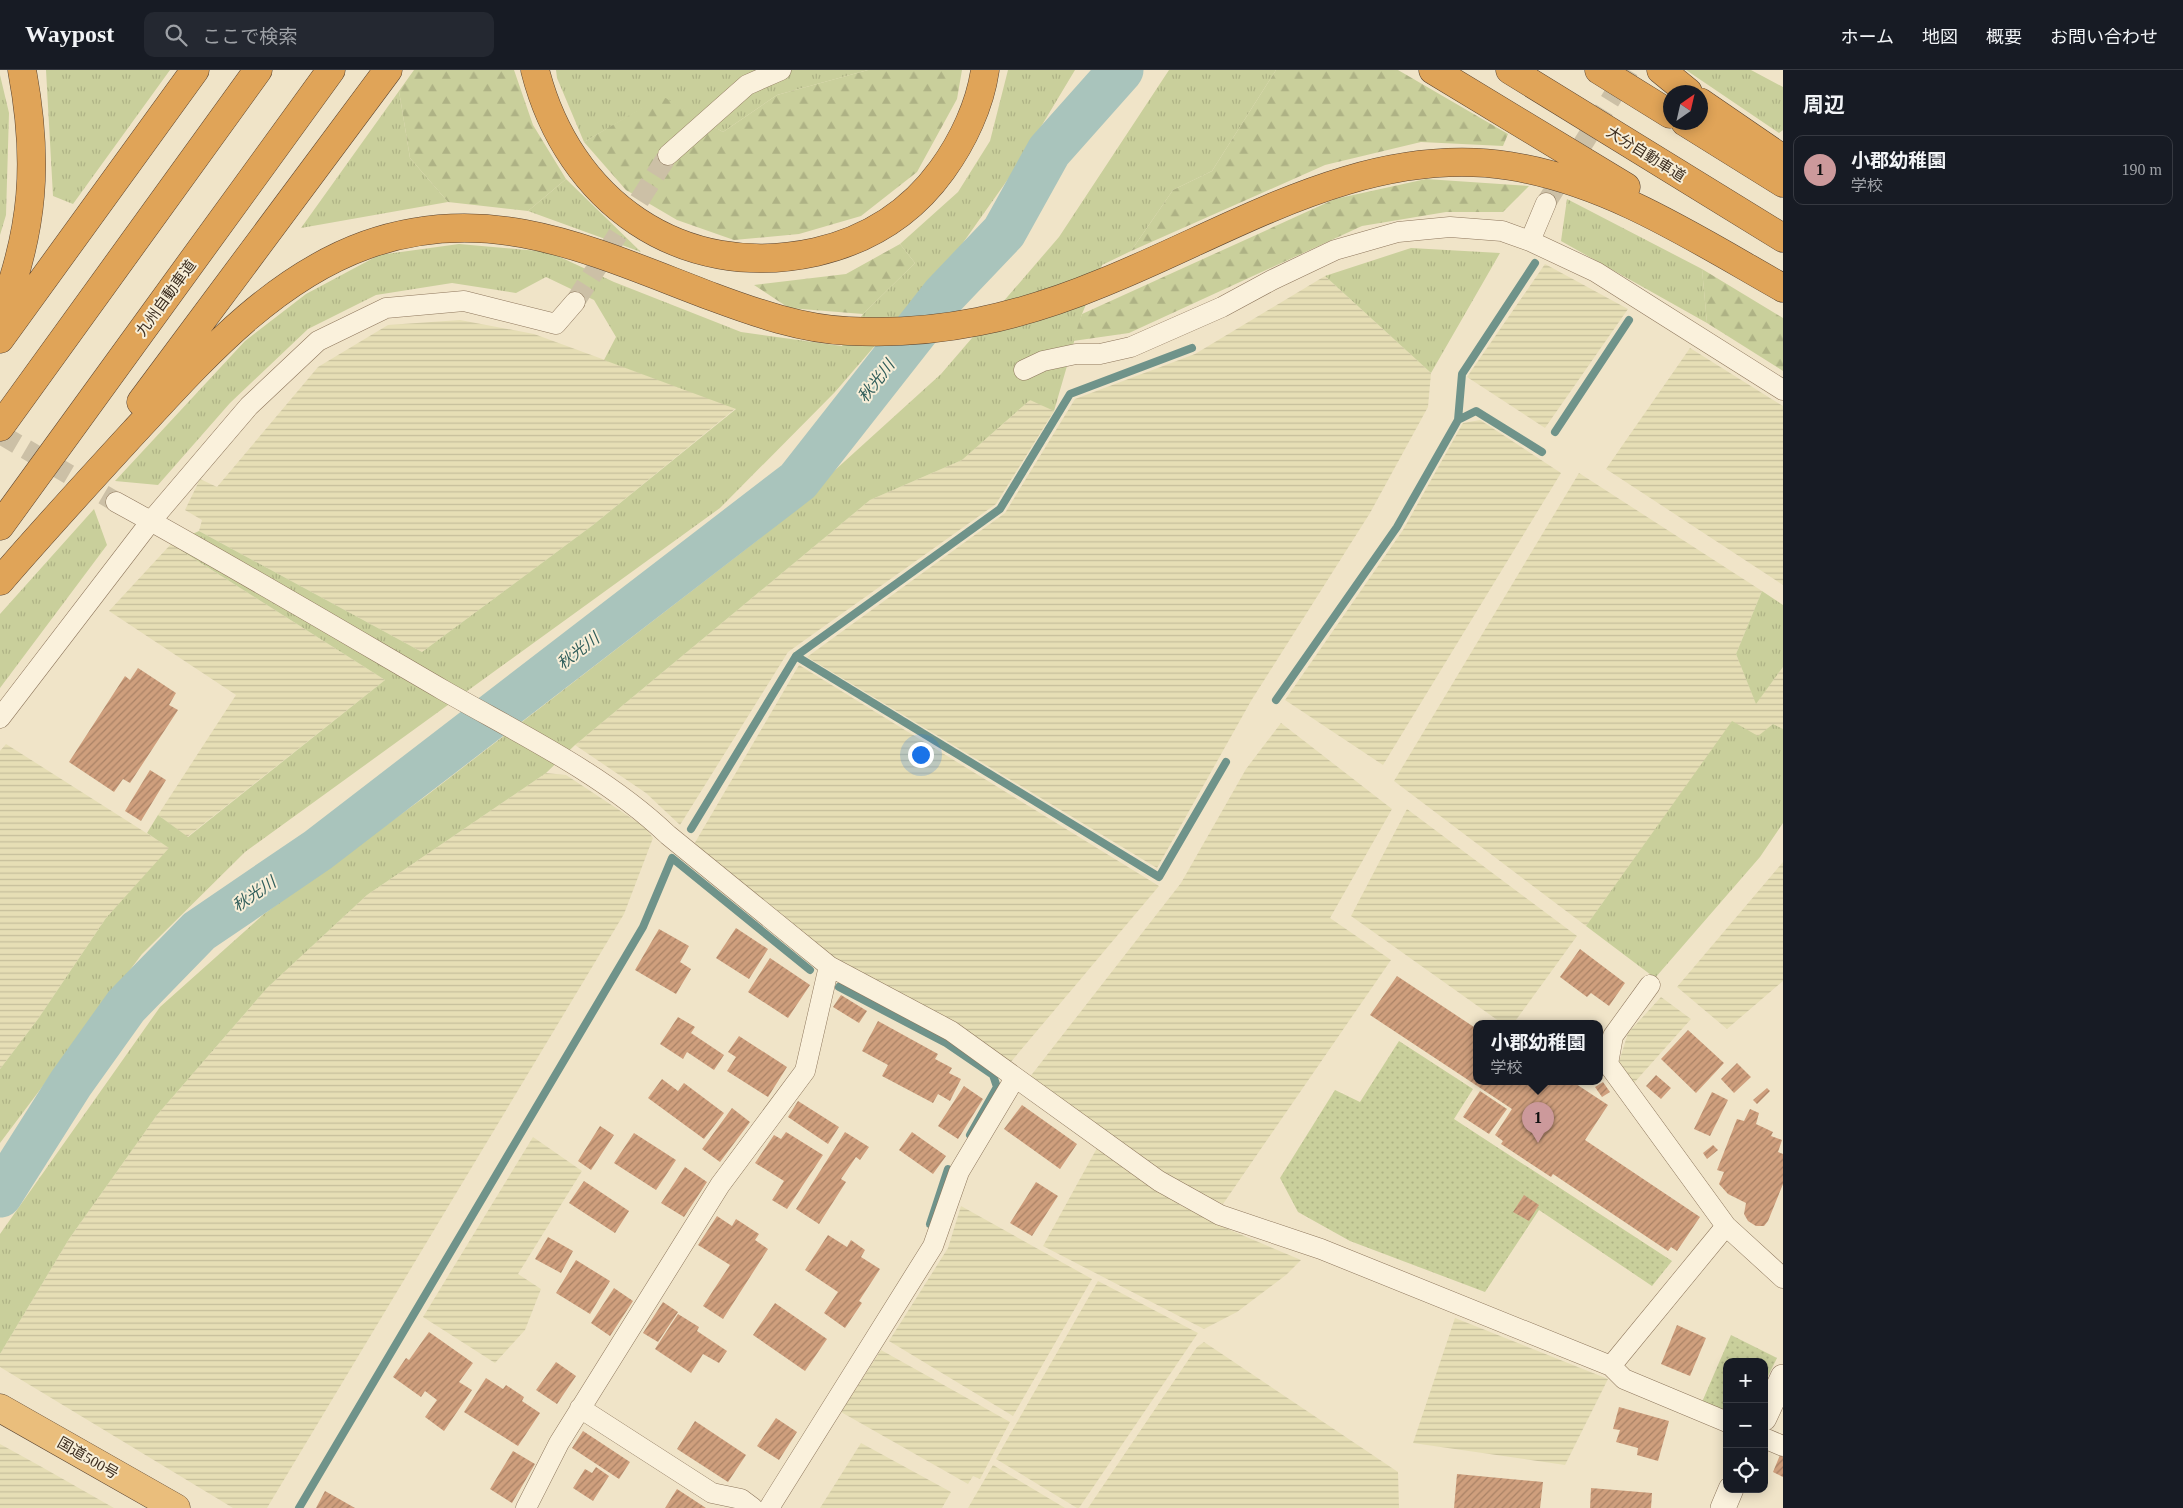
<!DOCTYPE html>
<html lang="ja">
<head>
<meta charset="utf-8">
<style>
  :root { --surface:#171b24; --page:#242831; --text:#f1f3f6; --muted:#9ea1a6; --line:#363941; --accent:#cc999b }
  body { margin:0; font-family:"Times New Roman","Noto Sans JP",serif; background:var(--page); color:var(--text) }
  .controls { position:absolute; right:15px; bottom:15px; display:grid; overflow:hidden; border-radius:10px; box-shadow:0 2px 12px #0003 }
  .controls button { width:45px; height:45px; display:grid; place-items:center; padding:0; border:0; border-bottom:1px solid var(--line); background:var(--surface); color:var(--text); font:25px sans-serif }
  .compass { position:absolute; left:1663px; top:15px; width:45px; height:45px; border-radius:50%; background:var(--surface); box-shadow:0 2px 12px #0003; rotate:34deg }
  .you { position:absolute; left:920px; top:684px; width:18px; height:18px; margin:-12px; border:4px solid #fff; border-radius:50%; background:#1a73e8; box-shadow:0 0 0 8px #1a73e833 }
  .badge { display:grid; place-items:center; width:32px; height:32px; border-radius:50%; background:var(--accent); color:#111; font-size:16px; font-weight:700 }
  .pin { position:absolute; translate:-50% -41px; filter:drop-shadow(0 1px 2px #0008) }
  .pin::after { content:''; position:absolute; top:26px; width:18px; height:15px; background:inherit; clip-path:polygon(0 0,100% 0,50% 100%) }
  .popup { position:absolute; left:1473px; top:950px; width:130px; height:65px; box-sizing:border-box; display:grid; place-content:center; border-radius:10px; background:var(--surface); filter:drop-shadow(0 1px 4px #0005); font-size:16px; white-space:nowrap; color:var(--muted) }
  .popup b { font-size:19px; color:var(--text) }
  .popup::after { content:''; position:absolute; left:50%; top:100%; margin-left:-10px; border:10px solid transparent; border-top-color:var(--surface) }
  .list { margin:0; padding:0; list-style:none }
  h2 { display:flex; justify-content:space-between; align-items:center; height:65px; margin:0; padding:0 20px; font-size:21px }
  h2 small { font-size:16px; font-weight:400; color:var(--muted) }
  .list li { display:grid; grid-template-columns:32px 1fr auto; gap:15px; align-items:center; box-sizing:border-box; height:70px; margin:0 10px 10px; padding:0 10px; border:1px solid var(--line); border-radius:10px }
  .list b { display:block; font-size:19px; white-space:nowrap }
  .list p { margin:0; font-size:16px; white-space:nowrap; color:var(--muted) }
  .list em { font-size:16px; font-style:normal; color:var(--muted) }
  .icon { flex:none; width:28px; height:28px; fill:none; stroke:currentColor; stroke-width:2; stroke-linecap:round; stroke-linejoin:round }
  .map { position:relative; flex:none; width:1783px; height:1438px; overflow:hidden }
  header { display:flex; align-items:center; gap:30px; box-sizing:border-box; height:70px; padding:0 25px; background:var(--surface); border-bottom:1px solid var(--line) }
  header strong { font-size:24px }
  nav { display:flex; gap:28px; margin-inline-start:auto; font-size:18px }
  .search { width:350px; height:45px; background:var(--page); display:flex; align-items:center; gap:12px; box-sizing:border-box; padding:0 18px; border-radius:10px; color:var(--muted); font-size:19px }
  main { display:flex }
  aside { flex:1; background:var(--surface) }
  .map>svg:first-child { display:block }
  .farmland { fill:url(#farmland-rules) }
  .grass { fill:url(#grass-tufts) }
  .forest { fill:url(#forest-firs) }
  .park { fill:url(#park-dots) }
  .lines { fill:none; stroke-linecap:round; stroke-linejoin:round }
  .stream { stroke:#6f938a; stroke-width:8 }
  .river { stroke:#a9c4bc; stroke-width:45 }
  .building { fill:url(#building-hatch) }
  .minor-tunnel { stroke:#ccc0a6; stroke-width:20; stroke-dasharray:20 10; stroke-linecap:butt }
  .minor-casing { stroke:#8d765c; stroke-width:21 }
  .tertiary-casing { stroke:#8d765c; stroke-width:26 }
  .trunk-casing { stroke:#5b4430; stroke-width:29 }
  .motorway-casing { stroke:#5b4430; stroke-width:29 }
  .minor { stroke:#faf1dc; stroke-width:20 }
  .tertiary { stroke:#faf1dc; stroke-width:25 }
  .trunk { stroke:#eabe7c; stroke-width:28 }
  .motorway { stroke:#e0a458; stroke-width:28 }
  .labels { text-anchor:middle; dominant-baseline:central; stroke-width:4; stroke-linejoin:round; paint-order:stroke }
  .street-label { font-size:15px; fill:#3d2e20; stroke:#f7eed8 }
  .water-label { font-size:16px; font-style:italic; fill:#2f5d5a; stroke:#f7eed8 }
</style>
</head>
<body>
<header>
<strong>Waypost</strong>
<div class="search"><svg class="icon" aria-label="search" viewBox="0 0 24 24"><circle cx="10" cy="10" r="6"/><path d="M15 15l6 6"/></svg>ここで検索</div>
<nav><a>ホーム</a><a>地図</a><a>概要</a><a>お問い合わせ</a></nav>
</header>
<main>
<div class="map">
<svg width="1783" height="1438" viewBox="0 0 1783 1438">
  <defs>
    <pattern id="farmland-rules" width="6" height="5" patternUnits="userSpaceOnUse" patternTransform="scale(1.25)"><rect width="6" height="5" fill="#e6deb5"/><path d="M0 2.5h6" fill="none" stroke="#c6bf9b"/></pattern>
    <pattern id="grass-tufts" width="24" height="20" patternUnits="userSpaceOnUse" patternTransform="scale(1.25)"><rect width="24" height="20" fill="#c9cf9b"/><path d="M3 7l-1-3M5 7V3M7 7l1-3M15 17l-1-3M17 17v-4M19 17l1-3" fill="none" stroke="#aeb285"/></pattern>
    <pattern id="forest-firs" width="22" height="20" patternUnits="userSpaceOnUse" patternTransform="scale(1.25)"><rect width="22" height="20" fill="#c9cf9b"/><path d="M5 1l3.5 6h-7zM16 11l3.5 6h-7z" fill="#aeb285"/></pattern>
    <pattern id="park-dots" width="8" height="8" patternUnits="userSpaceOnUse" patternTransform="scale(1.25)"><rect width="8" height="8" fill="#c9cf9b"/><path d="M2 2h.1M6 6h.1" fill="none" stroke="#aeb285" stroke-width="1.8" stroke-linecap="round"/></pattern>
    <pattern id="building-hatch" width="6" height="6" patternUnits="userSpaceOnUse" patternTransform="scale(1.25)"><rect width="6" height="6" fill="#cf9f7d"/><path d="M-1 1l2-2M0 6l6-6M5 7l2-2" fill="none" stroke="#a98266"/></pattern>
  </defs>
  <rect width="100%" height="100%" fill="#f0e4c8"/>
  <path class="farmland" d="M 1545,194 L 1628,239 L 1545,358 L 1467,307 Z
    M 1325,206 L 1431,303 L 1428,337 L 1370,443 L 1251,631 L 1157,798 L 807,587 L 1005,443 L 1075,329 L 1195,284 Z
    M 460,250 L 534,264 L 736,338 L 593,455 L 422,582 L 199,461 L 202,450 L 185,440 L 200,409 L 217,417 L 318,297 L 388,255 Z
    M 1690,278 L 1783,336 L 1783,515 L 1606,399 Z
    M 1031,329 L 1054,341 L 996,434 L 788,582 L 680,755 L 646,723 L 575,675 L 870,430 L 962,390 Z
    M 1480,350 L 1561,403 L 1383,695 L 1285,630 L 1403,460 L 1463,353 Z
    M 1579,403 L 1762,521 L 1736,584 L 1756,633 L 1783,597 L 1783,659 L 1773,654 L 1758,667 L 1732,652 L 1586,856 L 1394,711 Z
    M 171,474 L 385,610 L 187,767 L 158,745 L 236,625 L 109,541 Z
    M 799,595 L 1159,816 L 1010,993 L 836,894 L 693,776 Z
    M 1281,653 L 1392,739 L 1330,848 L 1391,890 L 1223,1134 L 1190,1120 L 1029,1008 L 1181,813 L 1246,699 Z
    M 6,674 L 170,778 L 106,848 L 38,949 L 0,999 L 0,681 Z
    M 546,703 L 566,705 L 645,757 L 653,768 L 624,844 L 267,1438 L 233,1438 L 0,1297 L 0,1284 L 69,1169 L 157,1045 L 267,918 L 367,825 Z
    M 1407,739 L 1577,866 L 1513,954 L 1503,954 L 1351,846 Z
    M 1783,792 L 1783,911 L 1727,959 L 1677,917 Z
    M 1661,927 L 1691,949 L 1633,1014 L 1618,995 L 1628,963 Z
    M 533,1067 L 582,1101 L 518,1204 L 541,1219 L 525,1260 L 495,1293 L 423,1247 Z
    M 1097,1078 L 1180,1135 L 1230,1160 L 1301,1190 L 1286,1205 L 1237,1242 L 1204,1259 L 1043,1176 Z
    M 961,1136 L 1092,1209 L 1013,1346 L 889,1271 L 948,1178 Z
    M 1098,1211 L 1198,1263 L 1079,1438 L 1077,1438 L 996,1389 Z
    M 1455,1248 L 1608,1309 L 1565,1395 L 1413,1373 Z
    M 1204,1272 L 1398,1402 L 1399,1438 L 1088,1438 L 1197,1277 Z
    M 881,1280 L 1010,1352 L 980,1409 L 973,1406 L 968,1414 L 841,1342 Z
    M 861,1373 L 951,1422 L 942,1438 L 820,1438 Z
    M 0,1374 L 40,1396 L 114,1438 L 0,1438 Z
    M 993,1395 L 1065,1438 L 968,1438 Z"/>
  <path class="grass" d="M 46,0 L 170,0 L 73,134 L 53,126 Z
    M 556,0 L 868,0 L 777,25 L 723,62 L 662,27 L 584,72 L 557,8 Z
    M 1008,0 L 1075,0 L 1018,95 L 960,177 L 835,322 L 720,438 L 245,782 L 142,884 L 0,1073 L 0,999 L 38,949 L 106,848 L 169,778 L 147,763 L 158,745 L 188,767 L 385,610 L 171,474 L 199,461 L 422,582 L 593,455 L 736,339 L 604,290 L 616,267 L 594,230 L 546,207 L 516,223 L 452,213 L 376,225 L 308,259 L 230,333 L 158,415 L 115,411 L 245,271 L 306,224 L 379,185 L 459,174 L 549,182 L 614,212 L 741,262 L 842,276 L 863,244 L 915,193 L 900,174 L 958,122 L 990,71 Z
    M 1169,0 L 1276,0 L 1212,101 L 1173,120 L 1131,181 L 1102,195 L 1082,244 L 1054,341 L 1030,330 L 962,390 L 870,430 L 575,675 L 546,703 L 367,825 L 267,918 L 157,1045 L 69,1169 L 0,1284 L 0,1164 L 160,937 L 264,844 L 426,726 L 759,469 L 941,304 L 1059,167 Z
    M 1686,0 L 1751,0 L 1783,17 L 1783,60 L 1779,63 Z
    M 0,5 L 9,43 L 6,145 L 0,165 Z
    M 399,21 L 410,88 L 448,132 L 301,158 Z
    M 566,109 L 641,182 L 528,141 Z
    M 1567,129 L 1702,199 L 1707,253 L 1561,171 Z
    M 1411,178 L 1500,183 L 1431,303 L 1325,206 Z
    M 94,439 L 107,475 L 0,618 L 0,544 Z
    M 1762,521 L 1783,535 L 1783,597 L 1756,634 L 1736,584 Z
    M 1732,651 L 1758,666 L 1773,654 L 1783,659 L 1783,753 L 1760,787 L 1655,908 L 1586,856 Z"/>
  <path class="forest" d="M 414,0 L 514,0 L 533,55 L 566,109 L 528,141 L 448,132 L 410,88 L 399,21 Z
    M 868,0 L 962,0 L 957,29 L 917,102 L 861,146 L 799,164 L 734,170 L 677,150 L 626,120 L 584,72 L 662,26 L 723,62 L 777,25 Z
    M 1276,0 L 1398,0 L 1508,64 L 1503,76 L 1421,72 L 1325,95 L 1131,181 L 1173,120 L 1212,101 Z
    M 1426,109 L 1529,116 L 1503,142 L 1446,142 L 1362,156 L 1129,263 L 1073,271 L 1082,244 L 1335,129 Z
    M 900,174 L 915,193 L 863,244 L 789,238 L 754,215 L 846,204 Z
    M 1702,199 L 1783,248 L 1783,301 L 1707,253 Z"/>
  <path class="park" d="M 1399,971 L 1473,1019 L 1454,1049 L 1672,1191 L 1652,1216 L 1539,1140 L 1485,1222 L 1350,1171 L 1298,1142 L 1280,1108 L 1335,1020 L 1360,1032 Z
    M 1731,1265 L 1777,1288 L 1764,1314 L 1764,1292 L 1727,1292 L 1727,1343 L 1702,1332 Z"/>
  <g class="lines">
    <path class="stream" d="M 1458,350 L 1476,341 L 1542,382
      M 1555,362 L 1629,250
      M 796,586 L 1000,439 L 1070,324 L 1192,278
      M 1276,630 L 1397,457 L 1458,350 L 1462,304 L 1535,193
      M 691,759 L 796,586 L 1159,807 L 1226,692
      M 839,917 L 946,973 L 993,1005 L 997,1017 L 970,1065
      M 930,1154 L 948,1099
      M 299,1438 L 643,857 L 672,788 L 810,900"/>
    <path class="river" d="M 0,1125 L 71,1013 L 126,936 L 199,861 L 318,780 L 798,411 L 944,225 L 1004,162 L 1049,81 L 1121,0"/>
  </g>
  <path class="building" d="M 138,598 L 176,623 L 169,635 L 178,640 L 130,713 L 123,709 L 114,722 L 69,692 L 125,606 L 130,610 Z
    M 150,700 L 166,710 L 141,751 L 125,741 Z
    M 736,858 L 768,879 L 749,909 L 716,888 Z
    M 659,859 L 689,876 L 680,892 L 691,899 L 676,924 L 635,900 Z
    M 1580,879 L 1625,913 L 1609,936 L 1591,923 L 1587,927 L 1560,907 Z
    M 770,888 L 810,915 L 788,948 L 748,922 Z
    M 1397,906 L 1477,959 L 1477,1012 L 1573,1012 L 1608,1035 L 1585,1070 L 1700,1147 L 1677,1181 L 1671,1177 L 1668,1181 L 1553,1104 L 1551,1107 L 1501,1074 L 1503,1071 L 1495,1065 L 1512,1039 L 1370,945 Z
    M 841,925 L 867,941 L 859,953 L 833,937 Z
    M 678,947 L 695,957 L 691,963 L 724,985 L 714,1000 L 687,982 L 683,989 L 660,974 Z
    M 878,951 L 938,984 L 935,989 L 952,998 L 949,1003 L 961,1009 L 950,1031 L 938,1024 L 933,1033 L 882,1006 L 888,995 L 862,981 Z
    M 1688,960 L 1724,993 L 1696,1023 L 1661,989 Z
    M 739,966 L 787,997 L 768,1027 L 727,1001 L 736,987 L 728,982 Z
    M 1737,993 L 1751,1007 L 1734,1023 L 1721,1009 Z
    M 1656,1005 L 1671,1018 L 1661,1029 L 1646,1016 Z
    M 662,1009 L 678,1021 L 684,1013 L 724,1043 L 704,1069 L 648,1028 Z
    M 1603,1012 L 1610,1022 L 1602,1027 L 1595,1017 Z
    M 964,1016 L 983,1029 L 958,1069 L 938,1056 Z
    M 1767,1018 L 1770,1021 L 1757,1034 L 1753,1030 Z
    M 1480,1021 L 1507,1039 L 1489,1064 L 1463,1047 Z
    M 1712,1022 L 1728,1030 L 1710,1066 L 1694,1059 Z
    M 798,1031 L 839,1057 L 828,1074 L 788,1047 Z
    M 1022,1035 L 1077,1074 L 1060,1099 L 1004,1059 Z
    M 732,1038 L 750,1052 L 720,1092 L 702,1079 Z
    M 1750,1039 L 1759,1043 L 1756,1054 L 1773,1062 L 1771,1066 L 1782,1070 L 1778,1082 L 1783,1084 L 1783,1114 L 1768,1151 L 1764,1156 L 1756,1156 L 1748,1151 L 1744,1144 L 1746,1133 L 1728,1124 L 1719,1114 L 1724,1102 L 1717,1100 L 1737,1049 L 1744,1051 Z
    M 600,1056 L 614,1065 L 591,1100 L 578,1091 Z
    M 786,1062 L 823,1085 L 787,1139 L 772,1130 L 784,1111 L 755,1093 L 774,1065 L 781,1069 Z
    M 845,1062 L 869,1077 L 860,1090 L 856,1087 L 841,1109 L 846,1112 L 819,1154 L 796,1139 Z
    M 912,1062 L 946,1086 L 933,1104 L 899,1080 Z
    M 634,1063 L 676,1090 L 656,1120 L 614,1093 Z
    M 1713,1075 L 1718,1080 L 1707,1089 L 1703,1083 Z
    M 685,1097 L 707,1112 L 684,1147 L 661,1133 Z
    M 584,1111 L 629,1141 L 615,1163 L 569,1133 Z
    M 1036,1112 L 1058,1126 L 1032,1166 L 1010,1153 Z
    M 1524,1125 L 1539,1135 L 1529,1151 L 1513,1142 Z
    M 717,1146 L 732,1156 L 736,1149 L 759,1164 L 755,1170 L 768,1179 L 723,1249 L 703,1236 L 730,1195 L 698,1175 Z
    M 828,1165 L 847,1177 L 851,1170 L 865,1180 L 861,1187 L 880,1199 L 859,1231 L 862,1233 L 845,1258 L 824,1243 L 838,1222 L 805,1200 Z
    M 548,1167 L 573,1181 L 561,1203 L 535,1189 Z
    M 576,1190 L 610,1211 L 590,1244 L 556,1223 Z
    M 614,1218 L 633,1231 L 610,1266 L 591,1253 Z
    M 663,1232 L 678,1242 L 658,1272 L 643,1263 Z
    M 775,1233 L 827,1269 L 805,1301 L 753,1265 Z
    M 678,1244 L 699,1257 L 697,1261 L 727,1281 L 719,1293 L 703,1284 L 691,1303 L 655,1279 Z
    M 1677,1255 L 1706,1268 L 1690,1306 L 1661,1294 Z
    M 429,1262 L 473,1293 L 459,1312 L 472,1320 L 444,1361 L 425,1347 L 437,1330 L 425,1321 L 421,1327 L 393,1307 L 406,1288 L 409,1290 Z
    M 556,1292 L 576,1306 L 557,1334 L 536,1320 Z
    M 486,1308 L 503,1319 L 506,1315 L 524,1327 L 522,1331 L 540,1343 L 518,1376 L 464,1342 Z
    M 1619,1337 L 1669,1351 L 1658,1391 L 1637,1385 L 1638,1378 L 1616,1372 L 1620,1360 L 1613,1359 Z
    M 776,1348 L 797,1362 L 779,1390 L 757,1376 Z
    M 695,1351 L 746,1385 L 728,1412 L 677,1379 Z
    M 583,1361 L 630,1392 L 619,1409 L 572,1378 Z
    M 513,1381 L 535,1394 L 512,1433 L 490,1419 Z
    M 1780,1385 L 1783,1387 L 1783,1407 L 1773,1402 Z
    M 596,1397 L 609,1406 L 593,1431 L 573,1418 L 585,1399 L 592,1403 Z
    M 1457,1404 L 1543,1412 L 1540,1438 L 1454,1438 Z
    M 1591,1418 L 1652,1423 L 1651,1438 L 1590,1438 Z
    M 677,1419 L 706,1438 L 665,1438 Z
    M 325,1421 L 355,1438 L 316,1438 Z"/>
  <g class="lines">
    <path class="minor-tunnel" d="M 1546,133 L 1629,0
      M 575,232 L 668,85
      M 0,364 L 116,432"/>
    <g class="minor-casing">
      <path id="minor" d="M 668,85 L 747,15 L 781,0
        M 1530,171 L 1546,133
        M 1024,300 L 1043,291 L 1076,284 L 1100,284 L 1131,277 L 1222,237 L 1272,210 L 1335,180 L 1398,162 L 1450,157 L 1502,161 L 1530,171 L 1596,202 L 1783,320
        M 116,432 C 226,492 335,557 443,620 C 520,664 604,704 668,765 L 829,896 L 951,961 L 1159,1111 L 1220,1145 L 1321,1179 L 1611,1296 L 1726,1156 L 1783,1208
        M 0,648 L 151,451 L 249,336 L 318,271 L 386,238 L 464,231 L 556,254 L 575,232
        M 1650,915 L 1613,966 L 1608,994 L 1726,1156
        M 1611,1296 L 1624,1309 L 1727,1352
        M 580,1338 L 712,1423 L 741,1429 L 753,1438
        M 1764,1368 L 1783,1376
        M 526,1438 L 559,1373 L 720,1115 L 805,1001 L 829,896
        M 769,1438 L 933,1176 L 959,1102 L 1015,1008"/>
    </g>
    <g class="tertiary-casing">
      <path id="tertiary" d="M 1764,1348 L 1783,1307
        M 1723,1438 L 1731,1419"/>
    </g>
    <g class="trunk-casing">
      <path id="trunk" d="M 0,1338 L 176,1438"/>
    </g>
    <g class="motorway-casing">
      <path id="motorway" d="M 535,0 C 568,131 681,212 816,182 C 868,170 911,143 942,100 C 963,71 980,35 985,0
        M 1433,0 L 1626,117
        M 1510,0 L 1783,168
        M 1599,0 L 1670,44
        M 1661,0 L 1688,22
        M 1700,32 L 1783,89
        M 1685,52 L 1783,113
        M 0,247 C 34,161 39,91 22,0
        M 0,269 L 195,0
        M 141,332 L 388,0
        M 0,357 L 258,0
        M 0,456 L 331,0
        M 0,511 C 44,460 89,411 134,362 C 200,291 271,209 366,175 C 492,130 596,183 713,227 C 756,243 802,259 848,261 C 938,266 1020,247 1102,213 C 1232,161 1363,73 1510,96 C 1610,112 1696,169 1783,218"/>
    </g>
    <use href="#minor" class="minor"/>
    <use href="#tertiary" class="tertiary"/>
    <use href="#trunk" class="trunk"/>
    <use href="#motorway" class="motorway"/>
  </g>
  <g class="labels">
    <g class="street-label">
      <text transform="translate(1646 84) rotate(32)">大分自動車道</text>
      <text transform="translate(166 228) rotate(-54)">九州自動車道</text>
      <text transform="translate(88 1388) rotate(30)">国道500号</text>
    </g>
    <g class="water-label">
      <text transform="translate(876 311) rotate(-52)">秋光川</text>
      <text transform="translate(578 581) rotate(-38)">秋光川</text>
      <text transform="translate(254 824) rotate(-34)">秋光川</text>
    </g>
  </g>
</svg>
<div class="controls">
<button>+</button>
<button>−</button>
<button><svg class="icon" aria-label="locate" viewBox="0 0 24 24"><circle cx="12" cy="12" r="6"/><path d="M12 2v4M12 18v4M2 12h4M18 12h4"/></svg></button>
</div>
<svg class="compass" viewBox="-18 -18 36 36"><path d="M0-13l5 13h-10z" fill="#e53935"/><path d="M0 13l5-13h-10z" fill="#9ea1a6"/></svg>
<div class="you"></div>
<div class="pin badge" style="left:1538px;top:1073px">1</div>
<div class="popup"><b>小郡幼稚園</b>学校</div>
</div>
<aside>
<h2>周辺<small></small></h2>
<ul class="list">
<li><span class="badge">1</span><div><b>小郡幼稚園</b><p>学校</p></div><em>190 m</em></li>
</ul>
</aside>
</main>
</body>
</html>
